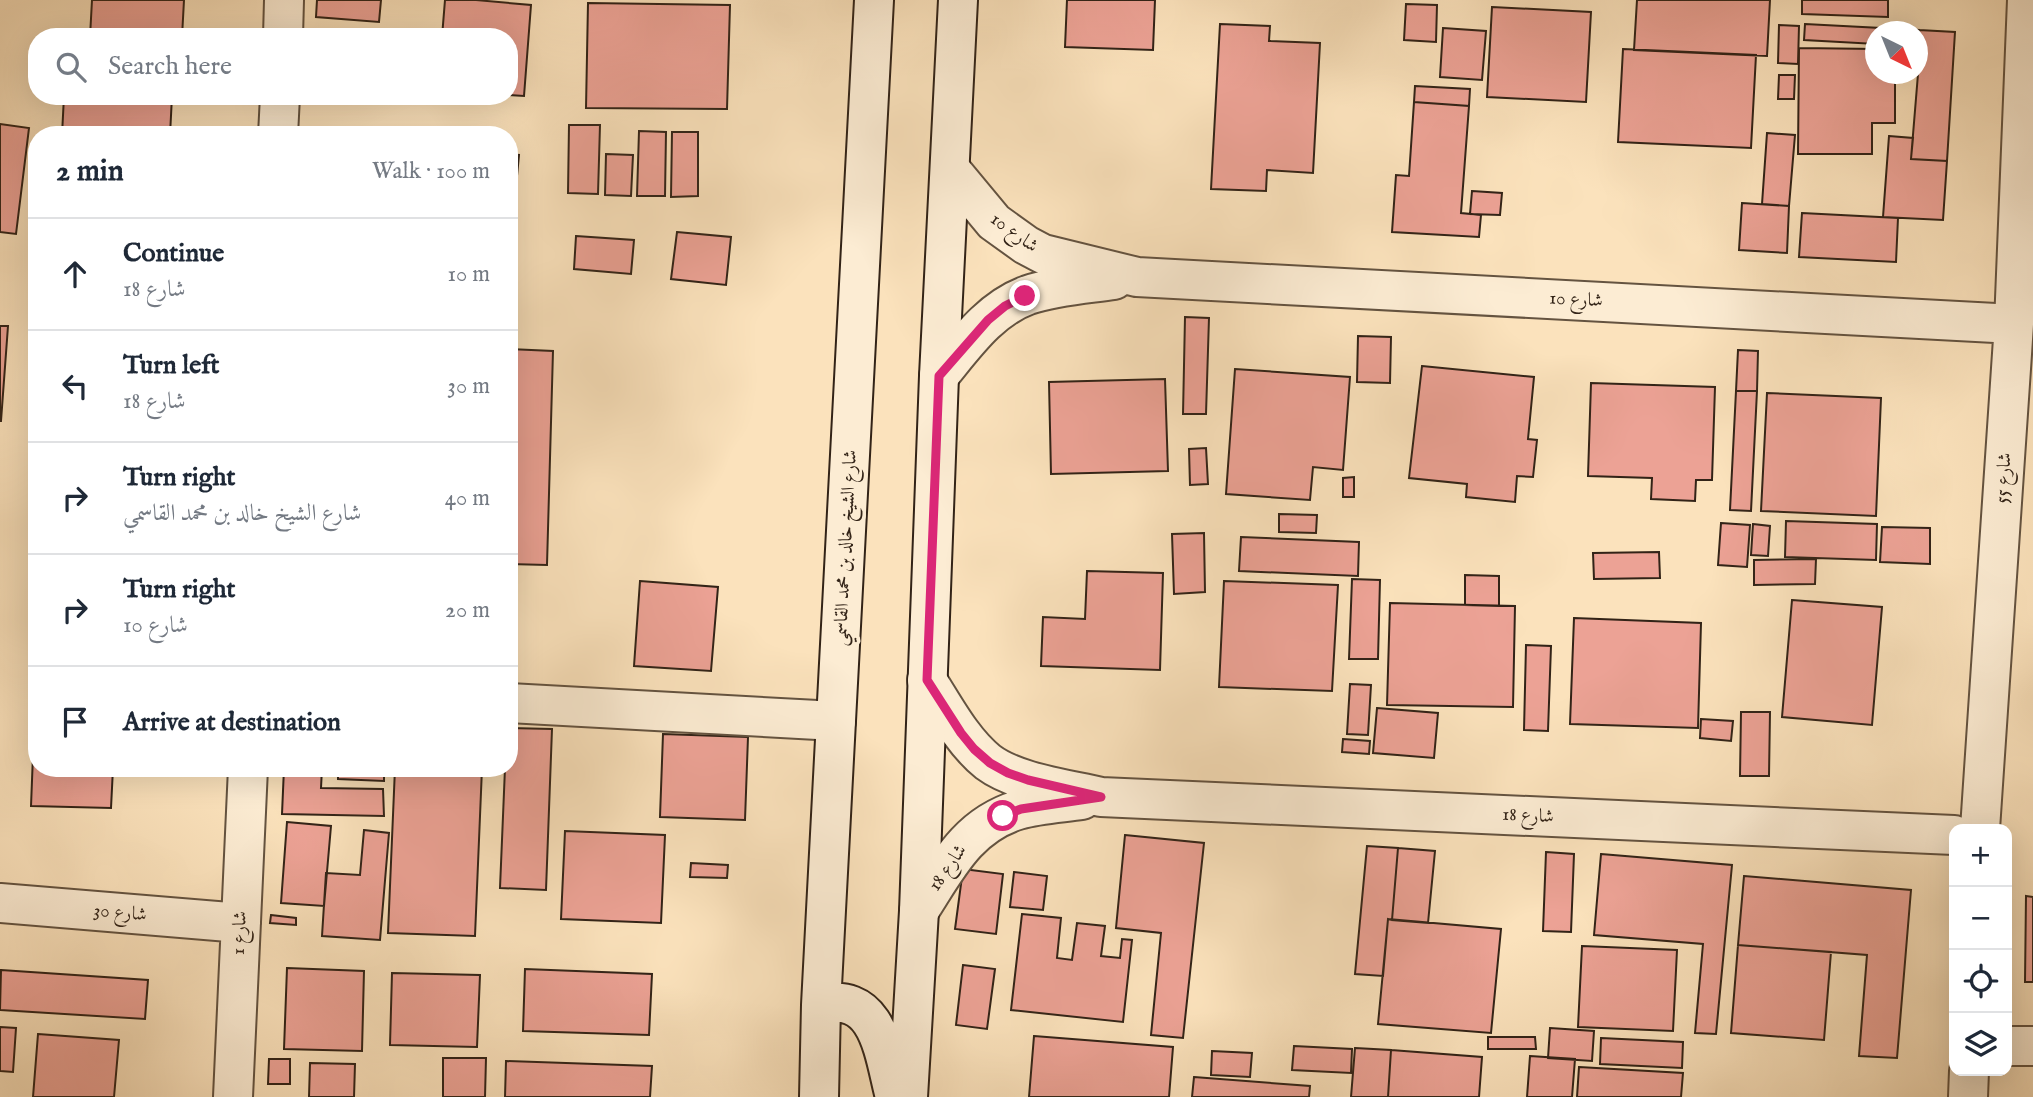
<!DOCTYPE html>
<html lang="en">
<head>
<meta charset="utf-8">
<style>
  :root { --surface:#fff; --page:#f2f2f3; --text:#1f2937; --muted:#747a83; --line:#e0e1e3 }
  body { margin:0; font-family:"IM FELL English",Amiri,serif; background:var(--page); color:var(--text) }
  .controls { position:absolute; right:21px; bottom:21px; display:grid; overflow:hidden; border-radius:14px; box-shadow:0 7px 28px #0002 }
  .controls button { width:63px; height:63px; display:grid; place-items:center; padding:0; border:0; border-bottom:2px solid var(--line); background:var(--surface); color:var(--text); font:35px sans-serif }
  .compass { position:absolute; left:1865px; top:21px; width:63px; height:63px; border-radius:50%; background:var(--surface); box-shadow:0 7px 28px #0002; rotate:137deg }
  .stop { position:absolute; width:21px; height:21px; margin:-16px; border:5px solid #db2777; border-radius:50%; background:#fff }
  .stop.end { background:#db2777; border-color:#fff; box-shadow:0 2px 7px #0008 }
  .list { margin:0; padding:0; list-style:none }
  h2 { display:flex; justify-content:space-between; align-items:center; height:91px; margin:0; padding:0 28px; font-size:30px }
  h2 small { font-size:23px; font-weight:400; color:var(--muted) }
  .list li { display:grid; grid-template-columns:46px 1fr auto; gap:21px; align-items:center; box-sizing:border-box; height:112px; padding:0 28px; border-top:2px solid var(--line) }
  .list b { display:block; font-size:26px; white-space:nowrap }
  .list p { margin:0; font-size:23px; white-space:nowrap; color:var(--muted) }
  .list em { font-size:23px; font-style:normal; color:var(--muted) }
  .icon { flex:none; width:38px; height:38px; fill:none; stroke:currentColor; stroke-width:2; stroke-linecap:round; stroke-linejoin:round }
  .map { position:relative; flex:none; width:2033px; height:1097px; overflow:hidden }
  .search { position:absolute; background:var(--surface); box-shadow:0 7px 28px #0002; left:28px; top:28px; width:490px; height:77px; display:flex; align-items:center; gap:18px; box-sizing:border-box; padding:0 24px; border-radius:28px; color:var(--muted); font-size:26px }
  .panel { position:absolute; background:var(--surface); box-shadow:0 7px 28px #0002; left:28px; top:126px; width:490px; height:651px; border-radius:28px }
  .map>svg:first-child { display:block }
  .building { fill:#eca295; stroke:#322317; stroke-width:2 }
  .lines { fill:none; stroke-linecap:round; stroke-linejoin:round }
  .street-casing { stroke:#645340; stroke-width:42 }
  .secondary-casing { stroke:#322317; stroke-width:42 }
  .street { stroke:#fcecd3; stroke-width:38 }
  .secondary { stroke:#fcecd3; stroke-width:38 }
  .route { stroke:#db2777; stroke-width:9 }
  .labels { text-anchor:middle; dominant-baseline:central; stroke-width:7; stroke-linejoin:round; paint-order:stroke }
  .street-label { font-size:19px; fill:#322317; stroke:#fcecd3 }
</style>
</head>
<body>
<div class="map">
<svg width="2033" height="1097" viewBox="0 0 2033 1097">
  <rect width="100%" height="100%" fill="#fbe2bc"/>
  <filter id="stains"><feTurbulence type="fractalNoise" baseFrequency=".00286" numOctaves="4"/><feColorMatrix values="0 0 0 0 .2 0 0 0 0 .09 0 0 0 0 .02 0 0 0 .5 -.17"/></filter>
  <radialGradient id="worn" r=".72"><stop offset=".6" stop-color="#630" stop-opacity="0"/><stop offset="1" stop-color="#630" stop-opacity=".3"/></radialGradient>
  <path class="building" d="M 92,0 L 184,0 L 182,37 L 90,37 Z
    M 317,0 L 381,0 L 379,22 L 316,17 Z
    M 445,0 L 476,0 L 531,5 L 524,96 L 509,95 L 509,37 L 442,37 Z
    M 1067,0 L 1155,0 L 1153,50 L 1065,47 Z
    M 1637,0 L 1770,0 L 1767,56 L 1634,50 Z
    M 1802,0 L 1888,0 L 1888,17 L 1802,14 Z
    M 588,3 L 730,5 L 727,109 L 586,108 Z
    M 1406,4 L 1437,5 L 1436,42 L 1404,40 Z
    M 1492,7 L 1591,12 L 1586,102 L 1487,97 Z
    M 1220,24 L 1270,26 L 1269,41 L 1320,43 L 1313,173 L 1267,170 L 1266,191 L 1211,189 Z
    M 1805,24 L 1919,30 L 1918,47 L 1918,32 L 1876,32 L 1876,44 L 1804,40 Z
    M 1779,25 L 1799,26 L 1798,64 L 1778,63 Z
    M 1443,28 L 1486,31 L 1482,80 L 1440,77 Z
    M 1919,30 L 1955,32 L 1947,161 L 1911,159 L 1918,74 Z
    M 309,33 L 344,34 L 344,37 L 309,37 Z
    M 1799,48 L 1876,49 L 1876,74 L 1895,74 L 1895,123 L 1872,123 L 1872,154 L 1798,154 Z
    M 1623,49 L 1756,55 L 1751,148 L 1618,142 Z
    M 1779,75 L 1795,75 L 1794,99 L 1778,99 Z
    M 1415,86 L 1470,89 L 1469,106 L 1414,102 Z
    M 64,96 L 172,96 L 170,135 L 62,135 Z
    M 1414,102 L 1469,106 L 1461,213 L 1481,215 L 1479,237 L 1392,232 L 1396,175 L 1409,176 Z
    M 0,124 L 29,128 L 16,234 L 0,232 Z
    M 569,125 L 600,125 L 598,194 L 568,193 Z
    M 639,131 L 666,132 L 665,196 L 637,196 Z
    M 672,132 L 698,132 L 698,196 L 671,197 Z
    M 1767,133 L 1795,135 L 1789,206 L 1762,204 Z
    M 1889,136 L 1913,138 L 1911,159 L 1947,161 L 1943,220 L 1883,217 Z
    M 509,154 L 519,155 L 513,218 L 509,218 Z
    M 606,154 L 633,155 L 631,196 L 605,195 Z
    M 1472,191 L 1502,193 L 1500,215 L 1470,214 Z
    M 1742,203 L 1789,206 L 1787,253 L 1739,250 Z
    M 1802,213 L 1898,218 L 1896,262 L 1799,257 Z
    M 677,232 L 731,237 L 726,285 L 671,279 Z
    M 576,236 L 634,240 L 631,274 L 574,269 Z
    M 1185,317 L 1209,318 L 1206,414 L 1183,414 Z
    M 0,326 L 8,326 L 1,421 L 0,421 Z
    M 1358,336 L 1391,337 L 1390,383 L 1357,382 Z
    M 509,349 L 553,351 L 547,565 L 509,564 Z
    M 1738,350 L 1758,351 L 1757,391 L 1736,391 Z
    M 1422,366 L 1534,377 L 1528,439 L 1537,440 L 1533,477 L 1517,476 L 1515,502 L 1466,497 L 1467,484 L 1409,478 Z
    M 1235,369 L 1350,377 L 1343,470 L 1313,467 L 1310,500 L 1226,494 Z
    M 1165,379 L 1168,471 L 1051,474 L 1049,382 Z
    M 1591,383 L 1715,387 L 1712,480 L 1696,480 L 1695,501 L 1651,499 L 1652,478 L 1588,476 Z
    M 1736,391 L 1757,391 L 1751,511 L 1730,510 Z
    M 1767,393 L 1881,398 L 1876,516 L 1761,511 Z
    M 1206,448 L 1208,484 L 1190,485 L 1189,449 Z
    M 1354,477 L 1354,497 L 1343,497 L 1343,478 Z
    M 1279,514 L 1317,515 L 1316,533 L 1279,532 Z
    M 1786,521 L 1877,524 L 1876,560 L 1785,557 Z
    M 1721,523 L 1750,525 L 1747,567 L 1718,565 Z
    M 1753,524 L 1770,526 L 1768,556 L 1751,555 Z
    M 1882,527 L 1930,528 L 1930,564 L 1880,562 Z
    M 1204,533 L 1205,592 L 1174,594 L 1172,534 Z
    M 1241,537 L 1359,542 L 1358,576 L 1239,571 Z
    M 1659,552 L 1660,578 L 1594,579 L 1593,553 Z
    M 1816,559 L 1815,584 L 1754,585 L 1754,560 Z
    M 1087,571 L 1163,573 L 1160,670 L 1041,666 L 1043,617 L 1085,619 Z
    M 1465,575 L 1499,576 L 1499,606 L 1465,605 Z
    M 1352,579 L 1380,580 L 1378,659 L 1349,659 Z
    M 640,581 L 718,587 L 711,671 L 634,666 Z
    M 1224,581 L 1338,585 L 1332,691 L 1219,687 Z
    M 1792,600 L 1882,607 L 1872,725 L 1782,717 Z
    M 1390,603 L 1515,606 L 1513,707 L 1387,705 Z
    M 1574,618 L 1701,623 L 1698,728 L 1570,724 Z
    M 1526,645 L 1551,646 L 1548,731 L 1524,730 Z
    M 1350,684 L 1371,685 L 1368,735 L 1347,734 Z
    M 1377,708 L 1438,713 L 1434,758 L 1373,753 Z
    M 1741,712 L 1770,712 L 1769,776 L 1740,776 Z
    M 1701,719 L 1733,721 L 1731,741 L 1700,738 Z
    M 509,728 L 552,729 L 546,890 L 500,888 L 505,768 L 509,768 Z
    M 34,729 L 37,730 L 37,768 L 113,768 L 111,808 L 31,806 Z
    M 663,734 L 748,737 L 745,820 L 660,817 Z
    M 1343,739 L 1370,741 L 1369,754 L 1342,752 Z
    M 284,768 L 322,768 L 321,788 L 383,789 L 384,816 L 282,814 Z
    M 338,768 L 384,768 L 384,781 L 338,779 Z
    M 395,768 L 482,768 L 475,936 L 388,933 Z
    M 287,822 L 331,826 L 324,906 L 281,903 Z
    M 364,830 L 389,833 L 380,940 L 322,936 L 326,873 L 360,875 Z
    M 565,831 L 665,835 L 661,923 L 561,919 Z
    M 1125,835 L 1204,843 L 1183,1038 L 1151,1035 L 1161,933 L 1116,928 Z
    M 1367,846 L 1398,848 L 1392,920 L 1388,919 L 1383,976 L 1355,974 Z
    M 1398,848 L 1435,851 L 1428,923 L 1392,920 Z
    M 1546,852 L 1574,854 L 1571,932 L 1543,931 Z
    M 1601,854 L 1732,865 L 1716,1034 L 1695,1033 L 1703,944 L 1594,935 Z
    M 691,863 L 728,865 L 727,878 L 690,877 Z
    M 963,869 L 1003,874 L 996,934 L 955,929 Z
    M 1014,872 L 1047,876 L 1043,910 L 1010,907 Z
    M 1744,876 L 1911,890 L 1897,1058 L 1859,1056 L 1867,955 L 1738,945 Z
    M 2026,896 L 2033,897 L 2033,982 L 2025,982 Z
    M 1022,914 L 1061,918 L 1057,958 L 1072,960 L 1077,923 L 1105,926 L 1101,956 L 1120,958 L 1122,939 L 1132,940 L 1123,1022 L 1011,1010 Z
    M 271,915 L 296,918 L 296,925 L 270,923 Z
    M 1388,919 L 1501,929 L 1491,1033 L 1378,1024 Z
    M 1738,945 L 1831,952 L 1824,1040 L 1731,1033 Z
    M 1582,946 L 1677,950 L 1673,1031 L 1578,1027 Z
    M 963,965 L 995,969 L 987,1029 L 956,1025 Z
    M 287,968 L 364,971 L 362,1051 L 284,1049 Z
    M 525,969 L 652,974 L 649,1035 L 523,1031 Z
    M 1,970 L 148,980 L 145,1019 L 0,1010 Z
    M 392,973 L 480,975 L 477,1047 L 390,1045 Z
    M 0,1027 L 16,1028 L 13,1072 L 0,1071 Z
    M 1550,1028 L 1594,1031 L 1592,1061 L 1548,1058 Z
    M 38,1034 L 119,1040 L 114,1097 L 33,1097 Z
    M 1034,1036 L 1173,1047 L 1169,1097 L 1029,1097 Z
    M 1488,1037 L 1535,1037 L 1536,1049 L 1488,1049 Z
    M 1601,1038 L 1683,1042 L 1682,1068 L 1600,1064 Z
    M 1294,1046 L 1352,1049 L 1351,1073 L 1292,1070 Z
    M 1355,1048 L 1391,1050 L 1388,1097 L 1351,1097 Z
    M 1391,1050 L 1482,1057 L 1479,1097 L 1388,1097 Z
    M 1212,1051 L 1252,1053 L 1250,1077 L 1211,1075 Z
    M 1530,1056 L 1575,1059 L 1572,1097 L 1527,1097 Z
    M 443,1058 L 486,1058 L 485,1097 L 443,1097 Z
    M 269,1059 L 290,1059 L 290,1084 L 268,1084 Z
    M 506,1061 L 652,1066 L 650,1097 L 505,1097 Z
    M 310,1063 L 355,1064 L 354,1097 L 309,1097 Z
    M 1579,1067 L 1683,1073 L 1681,1097 L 1577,1097 Z
    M 1194,1077 L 1310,1086 L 1309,1097 L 1192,1097 Z"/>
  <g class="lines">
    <g class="street-casing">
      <path id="street" d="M 283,37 L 284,0
        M 278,135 L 280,96
        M 950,169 L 994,222 L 1026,245 L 1043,254 L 1137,277 L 2014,324
        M 939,376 C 964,346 989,309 1028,295 C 1055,286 1086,284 1114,280
        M 927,680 C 945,708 962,741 988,762 C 1016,783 1067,789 1101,797 L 1954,835
        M 509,703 L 836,721
        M 1980,829 L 2014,324 L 2027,0
        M 0,903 L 241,923
        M 919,911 C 947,868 966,826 1018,810 C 1038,804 1061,803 1082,800
        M 2007,1046 L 2033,1046
        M 233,1097 L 248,768
        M 1968,1097 L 1969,1071"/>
    </g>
    <g class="secondary-casing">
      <path id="secondary" d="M 821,1005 C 880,990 884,1057 895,1097
        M 819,1097 L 821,1005 L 874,0
        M 908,1097 L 919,911 L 939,376 L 958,0"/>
    </g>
    <use href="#street" class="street"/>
    <use href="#secondary" class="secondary"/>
  </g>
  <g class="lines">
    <path class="route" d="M 1003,816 L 1021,809 L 1101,797 L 1028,780 L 1008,773 L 990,763 L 974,749 L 961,733 L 927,680 L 939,376 L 988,320 L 1005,306 L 1025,296"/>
  </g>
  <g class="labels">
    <g class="street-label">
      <text transform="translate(1014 233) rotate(36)">شارع 10</text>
      <text transform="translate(1576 300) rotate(3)">شارع 10</text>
      <text transform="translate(2004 478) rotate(-86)">شارع 55</text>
      <text transform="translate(846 548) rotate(-87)">شارع الشيخ خالد بن محمد القاسمي</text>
      <text transform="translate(1528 816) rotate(3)">شارع 18</text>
      <text transform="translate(948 868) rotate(-55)">شارع 18</text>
      <text transform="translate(120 913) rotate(5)">شارع 30</text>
      <text transform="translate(240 933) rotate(-87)">شارع 1</text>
    </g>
  </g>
  <rect width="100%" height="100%" filter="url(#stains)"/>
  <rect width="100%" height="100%" fill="url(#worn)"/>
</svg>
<div class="controls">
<button>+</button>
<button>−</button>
<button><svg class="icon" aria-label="locate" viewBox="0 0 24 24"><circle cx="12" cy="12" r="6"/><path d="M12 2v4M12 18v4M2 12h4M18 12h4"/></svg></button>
<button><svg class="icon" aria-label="layers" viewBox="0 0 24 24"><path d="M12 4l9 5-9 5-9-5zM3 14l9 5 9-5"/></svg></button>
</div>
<svg class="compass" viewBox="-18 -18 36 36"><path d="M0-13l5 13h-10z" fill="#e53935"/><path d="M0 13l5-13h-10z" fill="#747a83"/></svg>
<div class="stop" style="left:1003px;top:816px"></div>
<div class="stop end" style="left:1025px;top:296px"></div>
<div class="search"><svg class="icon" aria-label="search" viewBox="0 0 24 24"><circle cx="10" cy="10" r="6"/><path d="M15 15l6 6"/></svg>Search here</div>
<section class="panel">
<h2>2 min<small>Walk · 100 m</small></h2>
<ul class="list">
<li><svg class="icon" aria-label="ahead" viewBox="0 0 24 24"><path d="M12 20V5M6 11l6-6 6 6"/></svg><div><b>Continue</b><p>شارع 18</p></div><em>10 m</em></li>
<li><svg class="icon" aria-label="left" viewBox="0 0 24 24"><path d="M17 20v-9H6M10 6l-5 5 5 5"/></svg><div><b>Turn left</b><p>شارع 18</p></div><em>30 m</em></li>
<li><svg class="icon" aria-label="right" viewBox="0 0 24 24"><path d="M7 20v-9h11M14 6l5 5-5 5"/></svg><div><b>Turn right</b><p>شارع الشيخ خالد بن محمد القاسمي</p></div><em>40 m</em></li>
<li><svg class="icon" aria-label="right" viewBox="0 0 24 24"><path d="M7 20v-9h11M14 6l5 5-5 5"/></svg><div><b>Turn right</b><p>شارع 10</p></div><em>20 m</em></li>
<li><svg class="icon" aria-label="arrive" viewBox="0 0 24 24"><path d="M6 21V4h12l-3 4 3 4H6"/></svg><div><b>Arrive at destination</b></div></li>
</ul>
</section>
</div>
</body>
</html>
